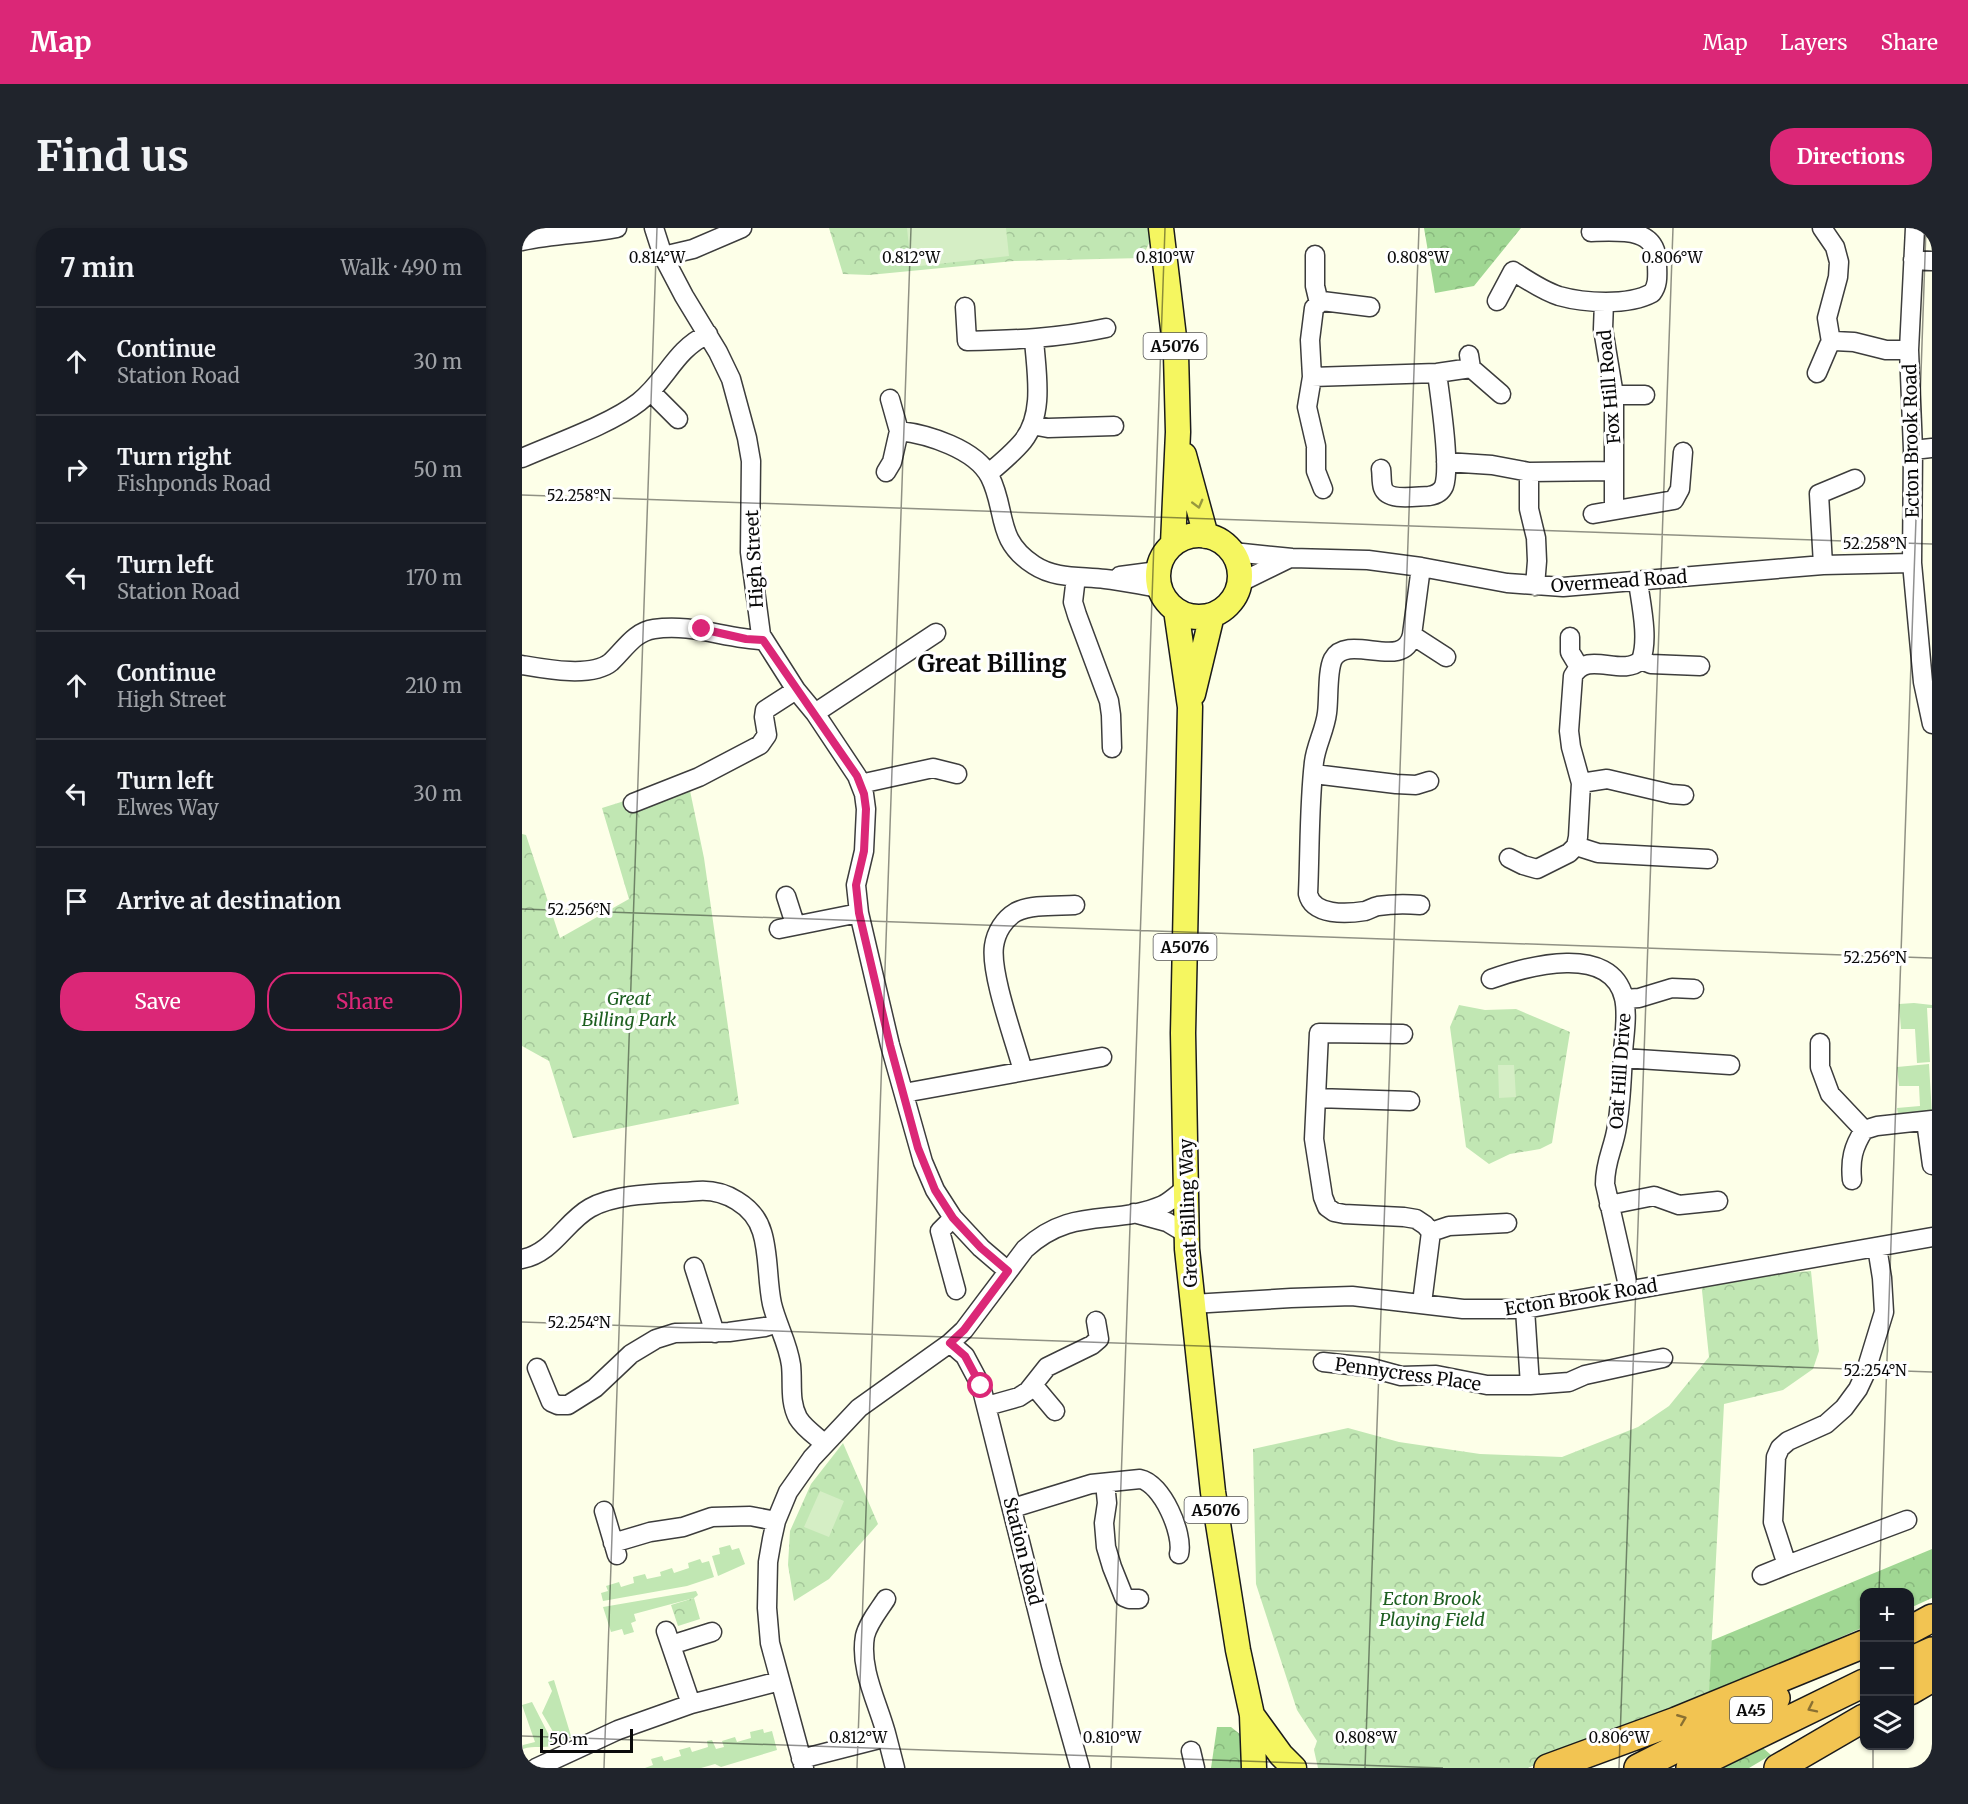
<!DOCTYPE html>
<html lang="en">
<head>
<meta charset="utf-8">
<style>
  :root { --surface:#171b24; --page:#20242c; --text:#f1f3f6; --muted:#9ea1a6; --line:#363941; --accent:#db2777 }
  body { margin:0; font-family:Merriweather,serif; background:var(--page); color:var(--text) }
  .controls { position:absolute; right:18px; bottom:18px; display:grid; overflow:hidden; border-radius:12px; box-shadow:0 2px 4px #0004 }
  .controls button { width:54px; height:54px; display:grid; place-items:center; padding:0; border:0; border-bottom:2px solid var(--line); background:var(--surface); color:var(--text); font:30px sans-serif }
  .scale { position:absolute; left:18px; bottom:15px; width:93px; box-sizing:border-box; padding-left:6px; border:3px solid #0a0a0a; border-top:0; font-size:16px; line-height:21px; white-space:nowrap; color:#0a0a0a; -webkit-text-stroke:4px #fff; paint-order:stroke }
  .stop { position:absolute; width:18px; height:18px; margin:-14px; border:4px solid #db2777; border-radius:50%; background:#fff }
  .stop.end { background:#db2777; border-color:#fff; box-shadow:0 2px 6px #0008 }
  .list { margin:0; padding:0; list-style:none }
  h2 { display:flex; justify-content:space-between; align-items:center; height:78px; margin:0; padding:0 24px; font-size:26px }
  h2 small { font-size:20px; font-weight:400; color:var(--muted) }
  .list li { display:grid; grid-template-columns:39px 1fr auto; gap:18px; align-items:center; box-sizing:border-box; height:108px; padding:0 24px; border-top:2px solid var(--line) }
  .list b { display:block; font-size:22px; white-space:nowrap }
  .list p { margin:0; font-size:20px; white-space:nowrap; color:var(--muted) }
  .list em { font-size:20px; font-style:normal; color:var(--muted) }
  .actions { display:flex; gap:12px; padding:18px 24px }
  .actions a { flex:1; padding:14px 0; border:2px solid var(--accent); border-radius:24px; text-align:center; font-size:21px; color:var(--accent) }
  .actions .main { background:var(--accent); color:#fff }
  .icon { flex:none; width:33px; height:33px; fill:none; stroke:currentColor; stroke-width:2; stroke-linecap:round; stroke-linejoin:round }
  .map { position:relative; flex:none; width:1410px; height:1540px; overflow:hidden; border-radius:24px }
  header { display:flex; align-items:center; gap:36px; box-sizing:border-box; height:84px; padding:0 30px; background:var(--accent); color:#fff }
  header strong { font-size:28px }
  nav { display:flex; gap:33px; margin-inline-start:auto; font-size:21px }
  .intro { display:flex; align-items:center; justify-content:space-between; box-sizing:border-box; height:144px; padding:0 36px }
  h1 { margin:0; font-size:42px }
  .button { padding:15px 27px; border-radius:24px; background:var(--accent); color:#fff; font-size:21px; font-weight:700 }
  main { display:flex; gap:36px; padding:0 36px }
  aside { flex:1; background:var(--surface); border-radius:24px; box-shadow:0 2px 4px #0004 }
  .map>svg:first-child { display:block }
  .grass { fill:#c1e7b3 }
  .forest { fill:url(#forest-crowns) }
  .park { fill:url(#park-crowns) }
  .pitch { fill:#d5eec5 }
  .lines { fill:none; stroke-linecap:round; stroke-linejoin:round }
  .minor-casing { stroke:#3d3d3d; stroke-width:21 }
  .major-casing { stroke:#1b1b1b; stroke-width:27 }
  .highway-casing { stroke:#1b1b1b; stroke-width:30 }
  .minor { stroke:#fff; stroke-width:18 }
  .major { stroke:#f5f660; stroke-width:24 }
  .highway { stroke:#f2c452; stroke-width:27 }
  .oneway { stroke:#97983e }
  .oneway2 { stroke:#8a7032 }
  .route { stroke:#db2777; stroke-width:8 }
  .ticks { fill:none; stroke:#0a0a0a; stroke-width:1.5; stroke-opacity:0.45 }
  .labels { text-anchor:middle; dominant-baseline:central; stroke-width:6; stroke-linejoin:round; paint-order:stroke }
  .shield { fill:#fff; stroke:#545454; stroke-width:1.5 }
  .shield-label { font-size:16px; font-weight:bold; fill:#0a0a0a }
  .street-label { font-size:18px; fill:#0a0a0a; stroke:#fff }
  .park-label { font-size:18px; font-style:italic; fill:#1d5f20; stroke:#fff }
  .district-label { font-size:24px; font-weight:bold; fill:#0a0a0a; stroke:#fff }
  .ticks-label { font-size:15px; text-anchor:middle; fill:#0a0a0a; stroke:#fff; stroke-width:6; stroke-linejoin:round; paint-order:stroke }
</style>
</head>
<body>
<header>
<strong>Map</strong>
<nav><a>Map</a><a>Layers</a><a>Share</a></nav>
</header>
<div class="intro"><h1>Find us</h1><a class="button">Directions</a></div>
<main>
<aside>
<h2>7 min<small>Walk · 490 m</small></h2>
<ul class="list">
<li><svg class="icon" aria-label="ahead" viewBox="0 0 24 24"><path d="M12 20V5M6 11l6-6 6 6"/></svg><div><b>Continue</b><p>Station Road</p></div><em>30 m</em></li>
<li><svg class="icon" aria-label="right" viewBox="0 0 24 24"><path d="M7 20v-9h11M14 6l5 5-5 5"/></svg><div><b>Turn right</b><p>Fishponds Road</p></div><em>50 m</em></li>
<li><svg class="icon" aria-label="left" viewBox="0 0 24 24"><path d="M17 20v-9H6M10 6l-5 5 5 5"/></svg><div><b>Turn left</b><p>Station Road</p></div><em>170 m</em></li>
<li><svg class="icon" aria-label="ahead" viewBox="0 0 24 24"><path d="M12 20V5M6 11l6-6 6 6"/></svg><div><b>Continue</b><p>High Street</p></div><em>210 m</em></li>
<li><svg class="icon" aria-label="left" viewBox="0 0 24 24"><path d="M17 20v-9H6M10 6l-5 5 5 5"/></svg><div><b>Turn left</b><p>Elwes Way</p></div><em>30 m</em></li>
<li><svg class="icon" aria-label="arrive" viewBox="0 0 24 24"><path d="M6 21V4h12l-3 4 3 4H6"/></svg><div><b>Arrive at destination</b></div></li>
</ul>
<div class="actions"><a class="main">Save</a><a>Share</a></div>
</aside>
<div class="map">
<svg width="1410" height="1540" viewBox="0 0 1410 1540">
  <defs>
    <pattern id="forest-crowns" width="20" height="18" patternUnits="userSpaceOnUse" patternTransform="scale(1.5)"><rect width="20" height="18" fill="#a0d793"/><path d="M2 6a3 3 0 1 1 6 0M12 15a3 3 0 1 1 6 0" fill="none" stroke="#88b77d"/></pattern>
    <pattern id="park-crowns" width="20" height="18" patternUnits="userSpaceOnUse" patternTransform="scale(1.5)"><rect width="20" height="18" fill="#c1e7b3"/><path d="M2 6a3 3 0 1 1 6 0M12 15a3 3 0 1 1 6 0" fill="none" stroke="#a4c599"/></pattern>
  </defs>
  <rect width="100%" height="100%" fill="#fdffe8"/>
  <path class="grass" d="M 1392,775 L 1410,777 L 1410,780 L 1405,780 L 1408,834 L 1395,835 L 1393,801 L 1379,801 L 1377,776 Z
    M 1407,836 L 1410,887 L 1376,887 L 1375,880 L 1398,878 L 1397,858 L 1377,858 L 1375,839 Z
    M 208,1317 L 210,1322 L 217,1320 L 223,1336 L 196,1348 L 190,1328 L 198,1326 L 197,1320 Z
    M 178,1331 L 180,1335 L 187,1333 L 192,1349 L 165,1358 L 81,1373 L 79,1365 L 86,1363 L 84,1358 L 97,1354 L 99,1359 L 112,1355 L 111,1349 L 123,1346 L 125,1351 L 139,1348 L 138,1344 L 150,1340 L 152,1345 L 167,1340 L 166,1335 Z
    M 174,1363 L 176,1367 L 172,1370 L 112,1386 L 114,1393 L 109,1395 L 112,1404 L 102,1407 L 100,1401 L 89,1404 L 81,1379 Z
    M 32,1452 L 49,1508 L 37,1514 L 20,1485 L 30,1463 L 26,1454 Z
    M 10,1474 L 32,1517 C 22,1521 12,1517 1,1521 L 1,1517 L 13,1514 L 0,1477 Z
    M 241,1501 L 242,1505 L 250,1503 L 255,1522 L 199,1539 L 193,1536 L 179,1540 L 123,1540 L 131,1537 L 129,1531 L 140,1528 L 142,1533 L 159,1528 L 157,1522 L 168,1519 L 170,1524 L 186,1519 L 185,1513 L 190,1512 L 194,1521 L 202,1519 L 200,1513 L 213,1509 L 215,1514 L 229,1510 L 228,1504 Z"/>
  <path class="forest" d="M 902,0 L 999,0 L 952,58 L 913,65 Z
    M 1410,1321 L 1410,1370 L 1388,1380 L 1388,1364 L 1342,1364 L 1342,1399 L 1187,1466 L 1005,1540 L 796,1540 L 1191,1412 Z
    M 695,1499 L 709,1499 L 719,1507 L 721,1540 L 689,1540 Z
    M 1241,1520 L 1249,1527 L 1227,1540 L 1199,1540 Z"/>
  <path class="park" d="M 307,0 L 629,0 L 630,9 L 620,30 L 492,33 L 347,47 L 321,46 Z
    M 166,553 L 182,630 L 217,876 L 51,910 L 27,833 L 0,818 L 0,606 L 4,607 L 38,710 L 107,671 L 80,580 Z
    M 937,777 L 963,782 L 994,781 L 1048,804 L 1030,915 L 1018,921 L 988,926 L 967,936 L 944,919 L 928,799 Z
    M 1289,1043 L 1297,1123 L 1291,1141 L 1261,1162 L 1202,1176 L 1187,1466 L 1005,1540 L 796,1540 L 792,1522 L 795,1513 L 775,1482 L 734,1356 L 731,1221 L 826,1200 L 877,1214 L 958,1226 L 1040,1229 L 1116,1199 L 1147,1178 L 1187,1129 L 1179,1053 Z
    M 321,1215 L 356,1296 L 307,1351 L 272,1373 L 266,1337 L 268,1303 L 289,1256 Z
    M 172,1370 L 178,1391 L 156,1398 L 149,1377 Z"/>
  <path class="pitch" d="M 385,0 L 484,0 L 487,28 L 389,39 Z
    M 976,837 L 992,837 L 994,869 L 977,870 Z
    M 298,1263 L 322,1273 L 307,1309 L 282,1299 Z"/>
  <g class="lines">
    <g class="minor-casing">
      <path id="minor" d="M 132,0 L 141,28 L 162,68 L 196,124 L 209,151 L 225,210 L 229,233 L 228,324 L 239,407 L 274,462 L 293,485 L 335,548 L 342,566 L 344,581 L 342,623 L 334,657 L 337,685 L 368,817 L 401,934 L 413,962 L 431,990 L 459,1020 L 486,1043
        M 1300,0 L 1313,19 L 1317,34 L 1316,49 L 1305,90 L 1309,114
        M 1393,0 L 1387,122 L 1391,222 L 1390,335 L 1401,454 L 1410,496
        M 0,13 C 32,6 64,6 95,0
        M 793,27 L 793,58 L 797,75
        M 141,28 L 171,21 L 220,0
        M 1391,32 L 1410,33
        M 975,73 L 991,43 C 1005,52 1021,63 1037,68 C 1062,75 1106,78 1130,65 C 1137,56 1135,46 1135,34 C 1134,0 1101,3 1069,4
        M 1082,74 L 1081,101 L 1092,167 L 1092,281
        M 443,79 L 445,113 C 492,112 537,110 584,100
        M 947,127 L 949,140 L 979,166
        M 1295,145 L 1307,117 L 1312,113 L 1332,114 L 1364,122 L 1387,122
        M 790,149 L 915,145 L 949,140
        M 129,164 L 156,191
        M 1092,167 L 1123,167
        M 510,197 L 526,200 L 592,198
        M 377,203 C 405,206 454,221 468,249 C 485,283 473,312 512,337 C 533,351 559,348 583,351 C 601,353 619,357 638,360
        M 1391,222 L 1410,220
        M 0,230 C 34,215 89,196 117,174 C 145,152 152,122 186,106
        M 924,234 L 970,237 L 1007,244 L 1092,243
        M 859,241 C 860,247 859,254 861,260 C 866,274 895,268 907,268 C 913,267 919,265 922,258 C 929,238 918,169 915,145
        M 364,244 L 370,234 L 377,203 L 368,171
        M 1007,244 L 1007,281 L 1014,310 L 1015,333 L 1013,358
        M 467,245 C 479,235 491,225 501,213 C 523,185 514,143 512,111
        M 801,261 L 794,243 L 794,218 L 785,179 L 790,149 L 788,112 L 792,80 L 800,73 L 848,79
        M 1071,286 L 1152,272 L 1158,261 L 1161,224
        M 711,324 L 770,330 L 846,332 L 899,339 L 985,355 L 1041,359 L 1301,337 L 1390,335
        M 1301,337 L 1297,266 L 1333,251
        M 598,348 L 636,343
        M 554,349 L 551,374 L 555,387 L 587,473 L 589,487 L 590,520
        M 717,355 L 768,330
        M 890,407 L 924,429
        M 1048,409 L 1048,424 L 1057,439
        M 1119,432 L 1129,436 L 1178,438
        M 0,437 C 23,441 70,450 89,434 C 103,421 112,404 132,401 C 170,395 204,411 241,412
        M 293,485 L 414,405
        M 792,546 L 874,556 L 894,557 L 907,553
        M 1059,555 L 1085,551 L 1149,566 L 1162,567
        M 338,556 L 411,540 L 435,546
        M 111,575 L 177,549 L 238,517 L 245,507 L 242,489 L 243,482 L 274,462
        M 1054,618 L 1076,625 L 1186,631
        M 987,630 L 1001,637 L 1015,641 L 1047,625 L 1054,618 L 1056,609 L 1059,555 L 1049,519 L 1047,503 L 1051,448 C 1065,421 1100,450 1119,432 C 1127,411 1119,376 1116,354
        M 264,668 L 273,696
        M 898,677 C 884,676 870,676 856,678 C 851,679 847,682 843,683 C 825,686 791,688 786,666 C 788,622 787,577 792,534 C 794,517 803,502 805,485 C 807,471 805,443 811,431 C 826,404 882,444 890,407 L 899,339
        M 257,701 L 337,685
        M 969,751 C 1006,738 1089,715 1102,770 C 1106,787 1102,808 1101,825 C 1100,849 1099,875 1095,898 C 1092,920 1083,932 1083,956 L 1107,1062
        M 1102,771 L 1117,770 L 1150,760 L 1172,761
        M 881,806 L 797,805 L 792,911 L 801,969 L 805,979 L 812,984 L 822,986 L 882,989 L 894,991 L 903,997 L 909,1004 L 900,1075
        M 1298,815 L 1298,839 L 1308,866 L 1342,902
        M 1101,830 L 1208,837
        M 501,843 C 493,813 468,746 472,718 C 474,704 482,691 494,684 C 510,676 535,678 553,677
        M 382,865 L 580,829
        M 794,870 L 888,873
        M 1404,893 L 1410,937
        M 1330,952 C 1328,932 1331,919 1342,902 L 1355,898 L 1410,892
        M 1087,977 L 1132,968 L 1157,977 L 1196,973
        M 612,985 L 645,994 L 665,1006
        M 431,990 L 418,1003 L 434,1062
        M 909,1004 L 927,998 L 985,995
        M 0,1031 C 31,1025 43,994 68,980 C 97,964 143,966 176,963 C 202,961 232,977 240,1004 C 247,1026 245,1053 250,1076 C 255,1097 266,1115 269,1137 C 271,1155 267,1173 276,1190 C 282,1200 294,1208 302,1215
        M 172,1039 L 193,1105
        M 670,1076 L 769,1070 L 830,1068 L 941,1081 L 1003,1081 L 1410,1009
        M 1003,1081 L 1008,1157
        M 428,1115 L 443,1128 L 459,1158 L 529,1437 L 558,1540
        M 801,1134 L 846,1139 L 879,1148 L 914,1147 L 965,1157 L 1008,1157 L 1047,1154 L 1063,1147 L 1141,1130
        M 15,1140 L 29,1174 L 36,1177 L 46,1177 L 73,1160 L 109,1126 L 134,1111 L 153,1105 L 207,1104 L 243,1099 L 256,1095
        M 512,1158 L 533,1183
        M 465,1178 L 497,1169 L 506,1163 L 525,1139 L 570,1117 L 577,1111 L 574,1093
        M 583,1255 L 585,1275 L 582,1295 L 584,1319 L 590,1339 L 602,1369 L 607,1371 L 617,1371
        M 491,1280 L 569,1256 L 618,1251 C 640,1255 662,1306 657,1326
        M 82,1283 L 95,1327
        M 91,1315 L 128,1304 L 161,1299 L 190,1289 L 228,1288 L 254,1293
        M 1265,1337 L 1385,1292
        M 1240,1347 L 1265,1337 L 1251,1294 L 1254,1229 L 1258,1220 L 1266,1213 L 1304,1196 L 1322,1180 L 1336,1161 L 1343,1146 L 1362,1084 L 1360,1050 L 1355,1019
        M 144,1403 L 169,1476
        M 149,1417 L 190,1404
        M 365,1509 L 373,1540
        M 669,1523 L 673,1540
        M 279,1531 L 365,1509 C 357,1477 337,1442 343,1408 C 346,1395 357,1382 364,1371
        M 14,1540 L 96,1502 L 169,1476 L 258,1453
        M 282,1540 L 248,1415 L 245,1380 L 246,1334 L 250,1311 L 254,1293 L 266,1264 L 290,1230 L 337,1180 L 428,1115 L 442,1102 L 503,1021 C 551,977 591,999 641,977 C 649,973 657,965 664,960"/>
    </g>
    <g class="major-casing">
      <path id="major" d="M 639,0 L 654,126 L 656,204 L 651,316
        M 662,227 L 684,308
        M636 348a41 41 0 1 1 82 0a41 41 0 1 1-82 0Z
        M 654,382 L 668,479 L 661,805 L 665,1021 L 691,1264 L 716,1422 L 730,1487 L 732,1540
        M 671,466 L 690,387
        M 730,1487 L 759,1527 L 772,1540"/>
    </g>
    <g class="highway-casing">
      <path id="highway" d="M 1388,1402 L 1410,1390
        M 1388,1433 L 1410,1423
        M 1388,1463 L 1410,1450
        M 1026,1540 L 1154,1493 L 1342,1416
        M 1116,1540 L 1254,1470
        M 1168,1540 L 1342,1455
        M 1256,1540 L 1342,1490"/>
    </g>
    <use href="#minor" class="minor"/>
    <use href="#major" class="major"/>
    <use href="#highway" class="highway"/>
  </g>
  <defs><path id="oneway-chevron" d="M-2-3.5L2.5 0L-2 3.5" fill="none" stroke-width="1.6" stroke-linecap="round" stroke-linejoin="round" transform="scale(1.5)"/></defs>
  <use class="oneway" href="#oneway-chevron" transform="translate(676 276) rotate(75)"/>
  <g class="oneway2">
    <use href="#oneway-chevron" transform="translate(1290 1480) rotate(154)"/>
    <use href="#oneway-chevron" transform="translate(1160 1491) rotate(-22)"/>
  </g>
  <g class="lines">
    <path class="route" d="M 180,401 L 224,411 L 241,412 L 335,548 L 342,566 L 344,581 L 342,623 L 334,657 L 337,685 L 368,817 L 396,920 L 413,962 L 431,990 L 459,1020 L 486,1043 L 442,1102 L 428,1115 L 443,1128 L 459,1158"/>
  </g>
  <path class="ticks" d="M 0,267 L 1410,316M 0,681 L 1410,730M 0,1094 L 1410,1144M 1357,1364 L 1404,0M 0,1508 L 921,1540M 82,1540 L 135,0M 335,1540 L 389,0M 589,1540 L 643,0M 843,1540 L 897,0M 1097,1540 L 1151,0M 1351,1540 L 1351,1518"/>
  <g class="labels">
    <g class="shield">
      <rect x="621.5" y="105" width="63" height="26" rx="4.5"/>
      <rect x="631.5" y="706" width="63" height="26" rx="4.5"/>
      <rect x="662.5" y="1269" width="63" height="26" rx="4.5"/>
      <rect x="1208" y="1469" width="42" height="26" rx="4.5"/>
    </g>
    <g class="shield-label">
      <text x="653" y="118">A5076</text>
      <text x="663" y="719">A5076</text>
      <text x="694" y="1282">A5076</text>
      <text x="1229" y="1482">A45</text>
    </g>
    <g class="street-label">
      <text transform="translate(1087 159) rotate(-95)">Fox Hill Road</text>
      <text transform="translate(1389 213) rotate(-91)">Ecton Brook Road</text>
      <text transform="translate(232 331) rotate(-93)">High Street</text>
      <text transform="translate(1097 353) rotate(-4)">Overmead Road</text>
      <text transform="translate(1098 843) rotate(-86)">Oat Hill Drive</text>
      <text transform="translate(666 985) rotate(-92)">Great Billing Way</text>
      <text transform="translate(1059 1069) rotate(-9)">Ecton Brook Road</text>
      <text transform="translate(886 1146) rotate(8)">Pennycress Place</text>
      <text transform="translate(501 1323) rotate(76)">Station Road</text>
    </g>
    <g class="park-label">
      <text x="107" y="770">Great<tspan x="107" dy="21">Billing Park</tspan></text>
      <text x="910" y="1370">Ecton Brook<tspan x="910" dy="21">Playing Field</tspan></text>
    </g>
    <g class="district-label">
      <text x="470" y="435">Great Billing</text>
    </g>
  </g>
  <g class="ticks-label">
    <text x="135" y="35">0.814°W</text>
    <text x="389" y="35">0.812°W</text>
    <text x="643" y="35">0.810°W</text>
    <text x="896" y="35">0.808°W</text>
    <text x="1150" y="35">0.806°W</text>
    <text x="57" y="273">52.258°N</text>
    <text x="1353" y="321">52.258°N</text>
    <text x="57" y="687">52.256°N</text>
    <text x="1353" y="735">52.256°N</text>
    <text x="57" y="1100">52.254°N</text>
    <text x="1353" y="1148">52.254°N</text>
    <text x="336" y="1515">0.812°W</text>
    <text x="590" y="1515">0.810°W</text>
    <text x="844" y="1515">0.808°W</text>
    <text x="1097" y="1515">0.806°W</text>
  </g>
</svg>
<div class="controls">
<button>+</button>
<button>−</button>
<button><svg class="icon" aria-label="layers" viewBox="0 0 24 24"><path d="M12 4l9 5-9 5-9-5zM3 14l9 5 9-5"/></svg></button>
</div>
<div class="scale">50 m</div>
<div class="stop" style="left:459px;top:1158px"></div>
<div class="stop end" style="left:180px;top:401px"></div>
</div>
</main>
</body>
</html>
